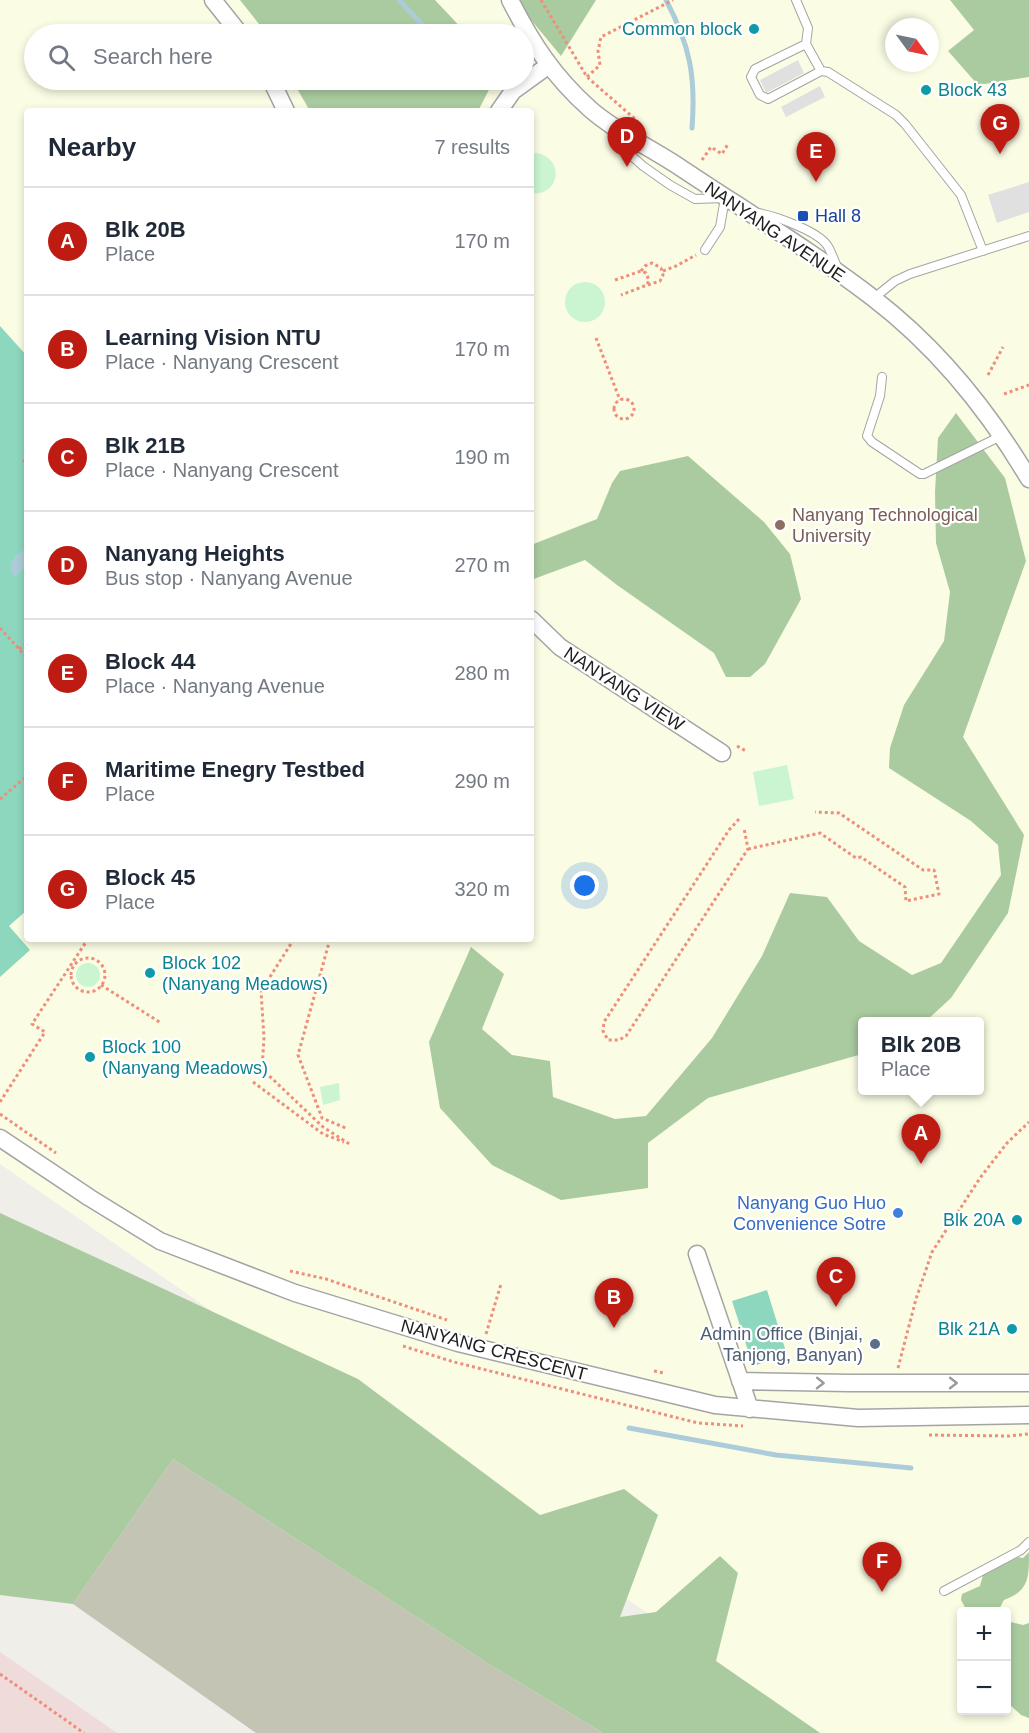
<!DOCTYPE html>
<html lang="en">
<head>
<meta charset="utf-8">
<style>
  :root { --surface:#fff; --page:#f2f2f3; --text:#1f2937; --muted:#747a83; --line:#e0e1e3; --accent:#be1c12 }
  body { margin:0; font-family:Arial,sans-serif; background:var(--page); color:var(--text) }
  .controls { position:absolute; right:18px; bottom:18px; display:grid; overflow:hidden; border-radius:6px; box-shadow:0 3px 9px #0003 }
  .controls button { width:54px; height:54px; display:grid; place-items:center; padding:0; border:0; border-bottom:2px solid var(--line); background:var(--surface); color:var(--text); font:30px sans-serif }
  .compass { position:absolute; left:885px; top:18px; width:54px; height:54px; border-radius:50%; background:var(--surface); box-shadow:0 3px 9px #0003; rotate:123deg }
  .you { position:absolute; left:585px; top:886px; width:21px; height:21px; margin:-15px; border:4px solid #fff; border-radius:50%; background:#1a73e8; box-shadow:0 0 0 9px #1a73e833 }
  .badge { display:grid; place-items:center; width:39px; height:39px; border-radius:50%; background:var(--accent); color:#fff; font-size:20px; font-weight:700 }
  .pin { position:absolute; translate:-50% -50px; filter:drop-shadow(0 2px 3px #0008) }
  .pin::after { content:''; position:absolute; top:32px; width:21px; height:18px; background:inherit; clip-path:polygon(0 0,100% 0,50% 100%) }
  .popup { position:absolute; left:858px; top:1017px; width:126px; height:78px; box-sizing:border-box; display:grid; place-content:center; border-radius:6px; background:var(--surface); filter:drop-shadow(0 2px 4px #0005); font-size:20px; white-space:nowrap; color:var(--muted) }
  .popup b { font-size:22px; color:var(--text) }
  .popup::after { content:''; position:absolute; left:50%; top:100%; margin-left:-12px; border:12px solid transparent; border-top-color:var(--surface) }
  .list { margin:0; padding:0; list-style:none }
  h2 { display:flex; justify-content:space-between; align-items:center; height:78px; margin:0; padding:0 24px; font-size:26px }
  h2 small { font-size:20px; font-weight:400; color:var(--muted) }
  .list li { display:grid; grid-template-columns:39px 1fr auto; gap:18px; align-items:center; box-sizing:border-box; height:108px; padding:0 24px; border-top:2px solid var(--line) }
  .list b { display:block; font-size:22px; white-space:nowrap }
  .list p { margin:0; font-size:20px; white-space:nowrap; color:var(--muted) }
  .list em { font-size:20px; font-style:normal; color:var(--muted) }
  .icon { flex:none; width:33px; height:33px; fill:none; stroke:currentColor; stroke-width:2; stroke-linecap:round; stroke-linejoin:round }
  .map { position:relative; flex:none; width:1029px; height:1733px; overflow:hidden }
  .search { position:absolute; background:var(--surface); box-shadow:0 3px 9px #0003; left:24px; top:24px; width:510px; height:66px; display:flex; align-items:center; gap:15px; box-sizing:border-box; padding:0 21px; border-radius:33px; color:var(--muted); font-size:22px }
  .panel { position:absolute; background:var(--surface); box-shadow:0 3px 9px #0003; left:24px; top:108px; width:510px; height:834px; border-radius:6px }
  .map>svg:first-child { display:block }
  .commercial { fill:#efdbd9 }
  .education { fill:#fbfce4; fill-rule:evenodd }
  .construction { fill:#c3c4b4 }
  .forest { fill:#aacba0 }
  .park { fill:#caf5d0 }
  .pitch { fill:#8dd7bf }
  .parking { fill:#e0e0e0 }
  .water { fill:#acccd9 }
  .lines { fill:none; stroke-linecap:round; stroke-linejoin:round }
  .stream { stroke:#acccd9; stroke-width:5 }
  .service-casing { stroke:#a4a4a4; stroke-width:10 }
  .minor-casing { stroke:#a4a4a4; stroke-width:19 }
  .path { stroke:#ee8e7b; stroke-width:3; stroke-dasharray:3 3; stroke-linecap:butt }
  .service { stroke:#fff; stroke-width:8 }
  .minor { stroke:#fff; stroke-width:16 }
  .oneway { stroke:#9b9b9b }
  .culture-dot { fill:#0f9aa8; stroke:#fff; stroke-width:2 }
  .transit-dot { fill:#1a4fb4; stroke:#fff; stroke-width:2 }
  .education-dot { fill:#8d6e63; stroke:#fff; stroke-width:2 }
  .shop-dot { fill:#3f7fe0; stroke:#fff; stroke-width:2 }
  .service-dot { fill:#5c6f8a; stroke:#fff; stroke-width:2 }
  .labels { text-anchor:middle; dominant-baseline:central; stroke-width:4.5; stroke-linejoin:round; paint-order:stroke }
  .culture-label { font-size:18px; fill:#0d838f; stroke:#fff; text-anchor:end }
  .transit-label { font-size:18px; fill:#164399; stroke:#fff; text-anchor:start }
  .street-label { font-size:18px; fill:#202020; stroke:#fff }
  .education-label { font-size:18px; fill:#785e54; stroke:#fff; text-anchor:start }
  .shop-label { font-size:18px; fill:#366cbe; stroke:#fff; text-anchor:end }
  .service-label { font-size:18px; fill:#4e5e75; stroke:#fff; text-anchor:end }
</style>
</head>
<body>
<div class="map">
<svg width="1029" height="1733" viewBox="0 0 1029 1733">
  <rect width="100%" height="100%" fill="#f0eee8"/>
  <path class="commercial" d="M 0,1652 L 117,1733 L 0,1733 Z"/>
  <path class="education" d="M 0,0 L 1029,0 L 1029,1733 L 820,1733 L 0,1164 ZM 894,27 L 930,27 L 930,63 L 894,63 ZM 34,34 L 524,34 L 524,80 L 34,80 ZM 27,111 L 531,111 L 531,939 L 27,939 ZM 862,1022 L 980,1022 L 980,1090 L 862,1090 ZM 962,1612 L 1006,1612 L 1006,1710 L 962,1710 Z"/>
  <path class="construction" d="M 173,1459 L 489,1664 L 603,1733 L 256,1733 L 73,1604 Z"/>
  <path class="forest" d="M 240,0 L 435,0 L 467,34 L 267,34 Z
    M 518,0 L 596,0 L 561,56 L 522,9 Z
    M 950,0 L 1029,0 L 1029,77 L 978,85 L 948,51 L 974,30 Z
    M 292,80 L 494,80 L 478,111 L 310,111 Z
    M 956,413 L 1005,478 L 1026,561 L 963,737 L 1024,835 L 1008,913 L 951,998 L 926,1021 L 862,1022 L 862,1054 L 708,1098 L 648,1143 L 648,1188 L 561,1200 L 492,1165 L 440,1108 L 429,1042 L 471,947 L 504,974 L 482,1029 L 512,1055 L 550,1061 L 553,1097 L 615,1119 L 646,1116 L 712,1038 L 762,956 L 790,893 L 827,897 L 859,941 L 912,975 L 941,963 L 1001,875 L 998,845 L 971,821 L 889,768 L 890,748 L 904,705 L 944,641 L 950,592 L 936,543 L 935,492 L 938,438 Z
    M 688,456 L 764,522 L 790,554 L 801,599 L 765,664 L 750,677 L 726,677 L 714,653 L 617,585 L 585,560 L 531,580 L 531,545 L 597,519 L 612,483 L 620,471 Z
    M 0,1213 L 358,1379 L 540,1515 L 624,1489 L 658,1515 L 620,1617 L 656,1612 L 720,1556 L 738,1573 L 716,1661 L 820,1733 L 603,1733 L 489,1664 L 173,1459 L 73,1604 L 0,1595 Z
    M 1029,1552 C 1029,1578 1029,1591 1004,1600 L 998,1611 L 967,1611 L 961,1600 L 962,1594 L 980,1586 L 984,1571 L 1012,1556 L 1023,1558 Z
    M 1007,1621 L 1023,1625 L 1029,1623 L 1029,1718 L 1021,1715 L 1007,1702 Z"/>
  <path class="park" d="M 537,153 C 566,159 559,197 531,193 L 531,154 Z
    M565 302a20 20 0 1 1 40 0a20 20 0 1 1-40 0Z
    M 787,765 L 794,799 L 759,806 L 753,772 Z
    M76 975a12 12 0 1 1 24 0a12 12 0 1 1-24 0Z
    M 339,1083 L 340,1100 L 323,1105 L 320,1087 Z"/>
  <path class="pitch" d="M 0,326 L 27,356 L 27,910 L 9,926 L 30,950 L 0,977 Z
    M 767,1290 L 787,1355 L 753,1366 L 732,1301 Z"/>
  <path class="parking" d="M 798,60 L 804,73 L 766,93 L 760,80 Z
    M 820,86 L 825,97 L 786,117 L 781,107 Z
    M 1029,182 L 1029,212 L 997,223 L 988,195 Z"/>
  <path class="water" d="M 27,548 L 27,566 L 15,577 C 4,563 15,555 27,548 Z"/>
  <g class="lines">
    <path class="stream" d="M 399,0 L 431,34
      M 666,0 C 690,45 696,77 692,128
      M 479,80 L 486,86
      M 629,1428 L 776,1455 L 911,1468"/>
    <g class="service-casing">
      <path id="service" d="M 796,0 L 808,28 L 806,44 L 821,71
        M 806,44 L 755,69 L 751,77 L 760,95 L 768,99 L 821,71 L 828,72 L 896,115 L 905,124 L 961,195 L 983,251
        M 616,133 L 625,150 L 643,166 L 670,185 L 695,199 L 725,198 L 720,227 L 705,250
        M 758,213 C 776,216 817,231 827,245 C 831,251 834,260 837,267
        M 874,298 L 895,281 L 910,274 L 1029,236
        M 882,377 L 880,396 L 867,436 L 872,442 L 920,474 L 924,474 L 1003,435
        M 944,1591 L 1021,1550 L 1029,1542"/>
    </g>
    <g class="minor-casing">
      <path id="minor" d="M 213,0 L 240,34
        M 510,0 C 532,43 553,76 590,109 C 616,132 653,149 681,168 C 744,210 813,252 873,298 C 937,347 988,410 1029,479
        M 271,80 L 286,111
        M 499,111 L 513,91 L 549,65
        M 531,619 L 560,647 L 722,753
        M 0,1138 L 90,1198 L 160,1241 L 295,1293 L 458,1343 L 715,1405 L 858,1418 L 1029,1415
        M 697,1254 L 750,1409
        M 740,1381 L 849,1383 L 1029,1383"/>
    </g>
    <path class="path" d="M 541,0 L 587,77 L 635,119
      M 587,77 L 600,65 L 598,51 L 601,37 L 673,0
      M 702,160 L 711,147 L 722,154 L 728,144
      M 641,271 L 645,266 L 652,263 L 661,268 L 663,275 L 660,281 L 648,285
      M 663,271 L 676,266 L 696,255
      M 615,280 L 641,271 L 646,273 L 649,280 L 647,285 L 621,295
      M 596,338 L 620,400
      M 988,375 L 1003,347
      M 1004,394 L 1029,385
      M614 409a10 10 0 1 1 20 0a10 10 0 1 1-20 0Z
      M 23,462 L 27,458
      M 0,628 L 27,658
      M 19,649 L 27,643
      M 737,746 L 746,751
      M 0,799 L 27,776
      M 739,819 L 729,830 L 604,1022 L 603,1031 L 608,1040 L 619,1040 L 626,1036 L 748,849 L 744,828
      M 748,849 L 820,833 L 856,858 L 861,857 L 905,887 L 906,901 L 939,894 L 934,870 L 923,870 L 839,813 L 815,812
      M 294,939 L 261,991 L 264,1038 L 262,1069 L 323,1127 L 351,1145
      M 330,939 L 298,1055 L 322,1118 L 348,1129
      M71 975a17 17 0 1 1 34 0a17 17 0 1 1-34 0Z
      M 101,985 L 161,1023
      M 253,1082 L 323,1134 L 344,1142
      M 0,1102 L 45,1032 L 32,1024 L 88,939
      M 0,1114 L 56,1153
      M 290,1271 L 326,1279 L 447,1320
      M 486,1334 L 501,1284
      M 403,1346 L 454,1362 L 698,1423 L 743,1426
      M 898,1368 L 916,1299 L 932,1252 L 980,1178 L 1007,1143 L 1029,1122
      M 654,1371 L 664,1373
      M 929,1435 L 1009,1436 L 1028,1434
      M 0,1674 L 84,1733"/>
    <use href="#service" class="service"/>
    <use href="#minor" class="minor"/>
  </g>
  <defs><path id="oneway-chevron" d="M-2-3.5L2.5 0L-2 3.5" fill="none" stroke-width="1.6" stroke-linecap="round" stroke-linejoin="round" transform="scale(1.5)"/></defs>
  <g class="oneway">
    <use href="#oneway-chevron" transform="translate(820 1383) rotate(1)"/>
    <use href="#oneway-chevron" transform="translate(953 1383)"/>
  </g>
  <g class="culture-dot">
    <circle cx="754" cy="29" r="6"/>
    <circle cx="926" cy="90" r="6"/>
    <circle cx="150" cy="973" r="6"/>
    <circle cx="90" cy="1057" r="6"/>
    <circle cx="1017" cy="1220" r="6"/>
    <circle cx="1012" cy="1329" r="6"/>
  </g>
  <rect class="transit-dot" x="797" y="210" width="12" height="12" rx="3"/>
  <circle class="education-dot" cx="780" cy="525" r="6"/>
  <circle class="shop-dot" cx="898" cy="1213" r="6"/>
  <circle class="service-dot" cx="875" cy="1344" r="6"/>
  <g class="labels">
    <g class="culture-label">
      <text x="742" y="29">Common block</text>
      <text x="938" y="90" text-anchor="start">Block 43</text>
      <text x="162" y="963" text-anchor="start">Block 102<tspan x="162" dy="21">(Nanyang Meadows)</tspan></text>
      <text x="102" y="1047" text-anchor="start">Block 100<tspan x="102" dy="21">(Nanyang Meadows)</tspan></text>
      <text x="1005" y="1220">Blk 20A</text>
      <text x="1000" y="1329">Blk 21A</text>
    </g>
    <g class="transit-label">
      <text x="815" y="216">Hall 8</text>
    </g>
    <g class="street-label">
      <text transform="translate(775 232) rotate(34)">NANYANG AVENUE</text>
      <text transform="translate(624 689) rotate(33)">NANYANG VIEW</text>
      <text transform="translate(494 1350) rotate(15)">NANYANG CRESCENT</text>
    </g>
    <g class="education-label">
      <text x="792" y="515">Nanyang Technological<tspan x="792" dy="21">University</tspan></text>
    </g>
    <g class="shop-label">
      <text x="886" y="1203">Nanyang Guo Huo<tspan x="886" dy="21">Convenience Sotre</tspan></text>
    </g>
    <g class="service-label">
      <text x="863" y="1334">Admin Office (Binjai,<tspan x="863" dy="21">Tanjong, Banyan)</tspan></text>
    </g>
  </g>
</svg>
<div class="controls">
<button>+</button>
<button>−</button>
</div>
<svg class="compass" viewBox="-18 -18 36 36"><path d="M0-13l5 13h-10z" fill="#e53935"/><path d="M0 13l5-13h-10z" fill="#747a83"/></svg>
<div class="you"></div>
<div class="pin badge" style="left:921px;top:1164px">A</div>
<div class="popup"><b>Blk 20B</b>Place</div>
<div class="pin badge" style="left:614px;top:1328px">B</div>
<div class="pin badge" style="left:836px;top:1307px">C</div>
<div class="pin badge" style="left:627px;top:167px">D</div>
<div class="pin badge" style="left:816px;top:182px">E</div>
<div class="pin badge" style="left:882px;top:1592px">F</div>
<div class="pin badge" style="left:1000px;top:154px">G</div>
<div class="search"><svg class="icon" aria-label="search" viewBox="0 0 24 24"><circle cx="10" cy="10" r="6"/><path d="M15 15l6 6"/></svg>Search here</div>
<section class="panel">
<h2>Nearby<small>7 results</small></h2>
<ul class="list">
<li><span class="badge">A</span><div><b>Blk 20B</b><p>Place</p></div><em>170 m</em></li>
<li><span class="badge">B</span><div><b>Learning Vision NTU</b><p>Place · Nanyang Crescent</p></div><em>170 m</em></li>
<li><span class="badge">C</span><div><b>Blk 21B</b><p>Place · Nanyang Crescent</p></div><em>190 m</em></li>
<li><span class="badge">D</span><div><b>Nanyang Heights</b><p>Bus stop · Nanyang Avenue</p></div><em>270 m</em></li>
<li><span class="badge">E</span><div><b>Block 44</b><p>Place · Nanyang Avenue</p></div><em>280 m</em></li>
<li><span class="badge">F</span><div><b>Maritime Enegry Testbed</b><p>Place</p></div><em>290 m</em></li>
<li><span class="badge">G</span><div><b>Block 45</b><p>Place</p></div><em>320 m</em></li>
</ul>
</section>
</div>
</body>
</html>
